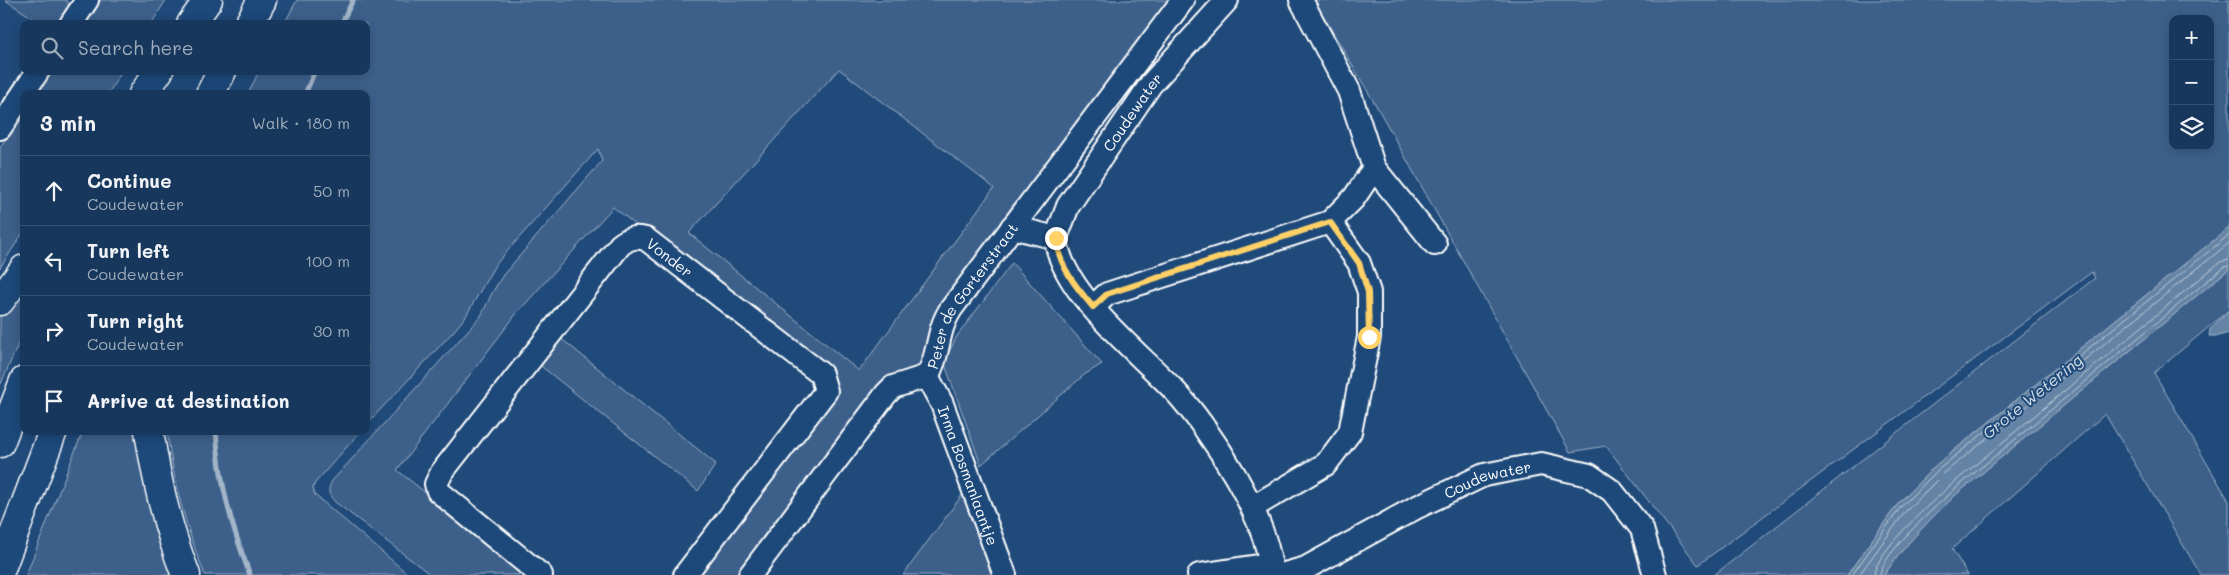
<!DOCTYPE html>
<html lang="en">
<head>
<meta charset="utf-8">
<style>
  :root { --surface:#17385c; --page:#244365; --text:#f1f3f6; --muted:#9eacbb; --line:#365272 }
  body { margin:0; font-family:Mali,sans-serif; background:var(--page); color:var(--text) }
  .controls { position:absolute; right:15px; top:15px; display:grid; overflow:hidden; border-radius:10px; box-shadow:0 2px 12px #0003 }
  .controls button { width:45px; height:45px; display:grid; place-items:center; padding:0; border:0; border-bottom:1px solid var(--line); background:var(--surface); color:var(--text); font:25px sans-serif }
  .stop { position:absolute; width:15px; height:15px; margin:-11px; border:4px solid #ffd166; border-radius:50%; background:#fff }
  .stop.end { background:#ffd166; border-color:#fff; box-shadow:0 1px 5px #0008 }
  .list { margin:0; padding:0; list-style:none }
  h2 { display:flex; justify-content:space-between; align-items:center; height:65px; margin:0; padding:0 20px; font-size:21px }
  h2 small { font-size:16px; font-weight:400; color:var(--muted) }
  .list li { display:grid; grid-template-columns:32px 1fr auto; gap:15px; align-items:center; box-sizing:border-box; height:70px; padding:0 20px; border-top:1px solid var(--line) }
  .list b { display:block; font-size:19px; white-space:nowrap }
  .list p { margin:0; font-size:16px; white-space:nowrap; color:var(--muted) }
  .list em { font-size:16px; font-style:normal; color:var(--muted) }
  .icon { flex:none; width:28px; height:28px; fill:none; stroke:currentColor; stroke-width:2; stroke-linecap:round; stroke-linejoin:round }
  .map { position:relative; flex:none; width:2229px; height:575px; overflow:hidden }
  .search { position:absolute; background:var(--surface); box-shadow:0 2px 12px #0003; left:20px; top:20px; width:350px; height:55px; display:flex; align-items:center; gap:12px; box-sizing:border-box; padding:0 18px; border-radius:10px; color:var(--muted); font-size:19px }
  .panel { position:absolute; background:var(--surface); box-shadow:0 2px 12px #0003; left:20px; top:90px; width:350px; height:345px; border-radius:10px }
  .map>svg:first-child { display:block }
  .green { fill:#3c618b; stroke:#9eb0c5; fill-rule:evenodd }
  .water { fill:#6583a4; stroke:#a3b5c8 }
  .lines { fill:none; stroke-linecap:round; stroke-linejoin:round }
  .shore { stroke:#c1cddb; stroke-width:1 }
  .stream { stroke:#a3b5c8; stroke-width:5 }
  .minor-casing { stroke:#fff; stroke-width:26 }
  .highway-casing { stroke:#fff; stroke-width:31 }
  .minor { stroke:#1f4a7a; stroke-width:22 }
  .highway { stroke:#1f4a7a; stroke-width:28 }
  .route { stroke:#ffd166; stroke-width:6 }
  .labels { text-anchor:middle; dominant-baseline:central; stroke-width:4; stroke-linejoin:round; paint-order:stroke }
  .street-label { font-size:15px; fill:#fff; stroke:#1f4a7a }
  .water-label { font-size:16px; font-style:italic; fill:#d8e0e8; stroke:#1f4a7a }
</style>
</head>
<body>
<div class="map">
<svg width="2229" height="575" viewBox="0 0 2229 575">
  <rect width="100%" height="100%" fill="#1f4a7a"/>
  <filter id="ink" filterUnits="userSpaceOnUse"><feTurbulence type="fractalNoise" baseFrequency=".02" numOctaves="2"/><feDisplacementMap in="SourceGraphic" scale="10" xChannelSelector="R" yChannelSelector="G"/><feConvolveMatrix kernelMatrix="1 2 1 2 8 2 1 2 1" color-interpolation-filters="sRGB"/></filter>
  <g filter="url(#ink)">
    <path class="green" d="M 5,0 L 66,0 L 74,14 L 67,24 L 42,24 Z
      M 101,0 L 166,0 L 151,24 L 85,24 Z
      M 297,0 L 1176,0 L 920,371 L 743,575 L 694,575 L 824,373 L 613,207 L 517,313 L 397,470 L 529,575 L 431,575 L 335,502 C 328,494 327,491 332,481 L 481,316 L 492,293 L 503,275 L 602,161 L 598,149 L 495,265 L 466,316 L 453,332 L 366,425 L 366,94 L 248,94 L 259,71 L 366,71 L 366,24 L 284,24 ZM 839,69 L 994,188 L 859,371 L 689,233 Z
      M 1314,0 L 2229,0 L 2229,228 L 1936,465 L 1897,505 L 1847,575 L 1714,575 L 2095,278 L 2092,272 L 1698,565 L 1606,446 L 1570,452 L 1381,114 ZM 2173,19 L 2210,19 L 2210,146 L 2173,146 Z
      M 52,71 L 122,71 L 108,94 L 37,94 Z
      M 24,113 L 24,231 L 0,268 L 0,147 Z
      M 1012,263 L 1102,364 L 1084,375 L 981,465 L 944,362 L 957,336 Z
      M 2229,269 L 2229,310 L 2154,373 L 2229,501 L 2229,575 L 2201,575 L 2105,414 L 1952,549 L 1968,575 L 1884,575 C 1905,544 1930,519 1958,493 Z
      M 24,280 L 24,331 L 0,386 L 0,309 Z
      M 558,336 L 716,464 L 698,491 L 537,363 Z
      M 83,431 L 143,431 L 179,575 L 26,575 Z
      M 167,431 L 361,431 L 315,483 L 313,488 L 315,495 L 409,575 L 205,575 C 185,525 174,485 167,431 Z
      M 968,487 L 1000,575 L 903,575 Z"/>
    <path class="water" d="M 2229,228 L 2229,269 L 1958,493 C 1930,519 1905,544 1884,575 L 1847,575 L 1897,505 L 1936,465 Z
      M 2229,310 L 2229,333 L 2219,336 L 2209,336 L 2210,329 Z"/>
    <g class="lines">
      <path class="shore" d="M 1852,575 L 1900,508 L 1939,469 L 2229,235
        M 1859,575 L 1905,512 L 1943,474 L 2229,243
        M 1874,575 C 1875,552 1933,501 1951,485 L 2220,262 L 2229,260
        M 1880,575 C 1882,553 1938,505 1955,489 L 2224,267 L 2229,266"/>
      <path class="stream" d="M 341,24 L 353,0
        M 305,94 L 315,71
        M 216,431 C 220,485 231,525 250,575"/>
      <g class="minor-casing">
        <g id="minor">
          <path d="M 1301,0 L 1349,91 L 1374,168 L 1435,244"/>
          <path d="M 71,24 L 87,0"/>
          <path d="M 0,128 L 38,71"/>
          <path d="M 1012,227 L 1056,238 C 1060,291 1137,351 1173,389 C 1209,427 1271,522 1271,575"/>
          <path id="s1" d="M 1056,238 L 1068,206 L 1151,84 L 1227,0"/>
          <path d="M 1093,307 L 1107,294 L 1330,222 L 1354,198 L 1374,168"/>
          <path id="s2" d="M 927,376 L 942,404 L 1005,575"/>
          <path d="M 1253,507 L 1326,464 L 1350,432 L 1369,337 L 1369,292 L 1359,263 L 1330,222"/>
          <path id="s3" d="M 541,575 L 438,491 L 436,484 L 442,472 L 620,245 C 629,238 635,236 646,239 L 821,374 L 826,391 L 685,575"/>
          <path id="s4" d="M 750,575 L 886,394 L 893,387 L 927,376 C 940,356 936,331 951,309 L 1183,0"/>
          <path d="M 1199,575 L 1271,564"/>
          <path id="s5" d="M 1281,575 L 1306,568 L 1415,508 L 1484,475 L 1541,464 L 1589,475 L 1612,491 L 1642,529 L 1655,575"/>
        </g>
      </g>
      <g class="highway-casing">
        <path id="highway" d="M 191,24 L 208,0
          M 249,24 L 262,0
          M 143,94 L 159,71
          M 210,94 L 222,71
          M 0,301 L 24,269
          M 149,431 C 157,482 167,527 186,575
          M 0,443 L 24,381
          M 0,571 L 53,431"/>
      </g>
      <use href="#minor" class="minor"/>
      <use href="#highway" class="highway"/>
    </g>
  </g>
  <g class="lines" filter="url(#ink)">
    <path class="route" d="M 1056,238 C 1058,265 1076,287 1093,307 L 1107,294 L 1330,222 L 1359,263 L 1368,292 L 1369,337"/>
  </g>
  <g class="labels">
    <g class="street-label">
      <text stroke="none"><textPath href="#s1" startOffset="148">Coudewater</textPath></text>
      <text stroke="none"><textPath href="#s3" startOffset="500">Vonder</textPath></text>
      <text stroke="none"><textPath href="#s4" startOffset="365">Peter de Gorterstraat</textPath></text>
      <text stroke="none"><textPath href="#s2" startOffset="108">Irma Bosmanlaantje</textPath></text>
      <text stroke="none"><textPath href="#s5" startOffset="229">Coudewater</textPath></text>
    </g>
    <g class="water-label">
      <text transform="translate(2032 396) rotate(-39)">Grote Wetering</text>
    </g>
  </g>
</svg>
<div class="controls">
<button>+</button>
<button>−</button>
<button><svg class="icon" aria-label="layers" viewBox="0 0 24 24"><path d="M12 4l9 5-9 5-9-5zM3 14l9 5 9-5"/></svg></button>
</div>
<div class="stop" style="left:1369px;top:337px"></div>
<div class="stop end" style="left:1056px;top:238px"></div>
<div class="search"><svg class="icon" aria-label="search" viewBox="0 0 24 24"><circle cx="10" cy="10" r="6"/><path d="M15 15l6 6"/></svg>Search here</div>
<section class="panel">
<h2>3 min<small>Walk · 180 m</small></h2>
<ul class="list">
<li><svg class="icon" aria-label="ahead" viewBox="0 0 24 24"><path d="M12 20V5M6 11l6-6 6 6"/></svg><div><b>Continue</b><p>Coudewater</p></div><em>50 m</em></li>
<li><svg class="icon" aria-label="left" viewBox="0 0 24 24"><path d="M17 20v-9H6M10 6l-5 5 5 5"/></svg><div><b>Turn left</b><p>Coudewater</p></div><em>100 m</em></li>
<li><svg class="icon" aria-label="right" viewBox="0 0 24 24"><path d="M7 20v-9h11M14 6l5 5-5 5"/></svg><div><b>Turn right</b><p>Coudewater</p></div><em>30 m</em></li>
<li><svg class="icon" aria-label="arrive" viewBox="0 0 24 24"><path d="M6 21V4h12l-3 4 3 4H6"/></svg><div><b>Arrive at destination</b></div></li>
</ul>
</section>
</div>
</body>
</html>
